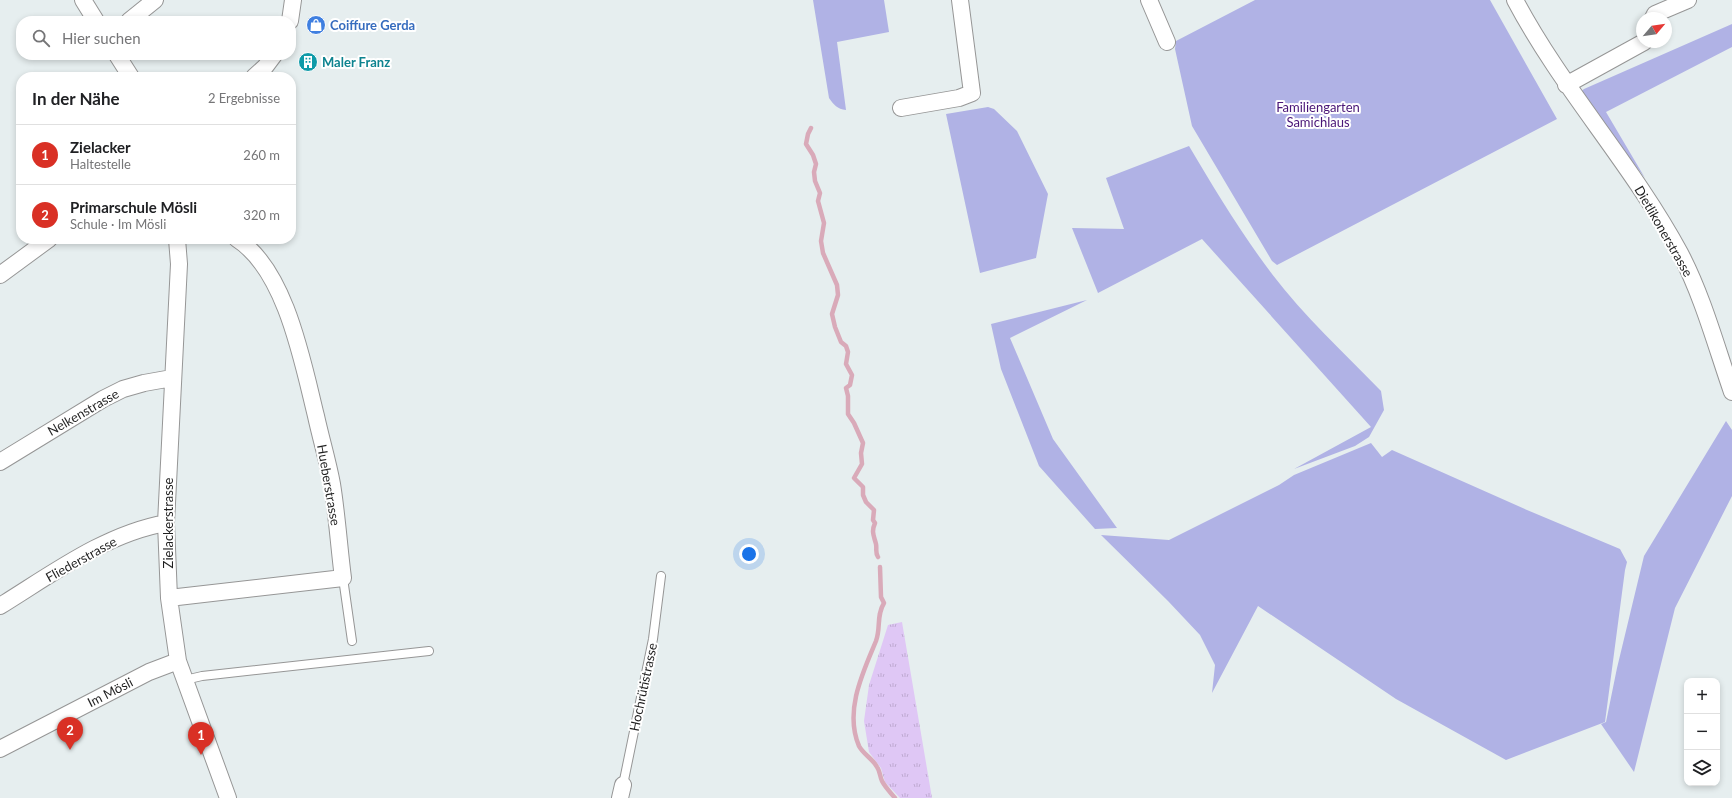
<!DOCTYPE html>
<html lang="de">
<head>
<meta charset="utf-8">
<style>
  :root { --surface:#fff; --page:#f2f2f2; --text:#202124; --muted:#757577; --line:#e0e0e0; --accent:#d93025 }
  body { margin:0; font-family:Lato,sans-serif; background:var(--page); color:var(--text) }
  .controls { position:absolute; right:12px; bottom:12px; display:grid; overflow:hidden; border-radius:8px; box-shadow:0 2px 6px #0003 }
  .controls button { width:36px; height:36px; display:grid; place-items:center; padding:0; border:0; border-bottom:1px solid var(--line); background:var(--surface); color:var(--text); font:20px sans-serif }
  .compass { position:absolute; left:1636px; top:12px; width:36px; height:36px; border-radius:50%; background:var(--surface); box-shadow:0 2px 6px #0003; rotate:61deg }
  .you { position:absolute; left:749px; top:554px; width:14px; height:14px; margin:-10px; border:3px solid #fff; border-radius:50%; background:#1a73e8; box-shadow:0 0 0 6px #1a73e833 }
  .badge { display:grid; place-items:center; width:26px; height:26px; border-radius:50%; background:var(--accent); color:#fff; font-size:13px; font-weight:700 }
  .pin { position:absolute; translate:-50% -33px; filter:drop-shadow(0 1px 2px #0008) }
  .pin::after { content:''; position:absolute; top:21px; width:14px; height:12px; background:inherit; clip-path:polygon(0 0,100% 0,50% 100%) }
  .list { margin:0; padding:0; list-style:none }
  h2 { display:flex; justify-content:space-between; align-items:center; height:52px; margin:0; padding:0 16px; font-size:17px }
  h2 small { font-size:13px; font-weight:400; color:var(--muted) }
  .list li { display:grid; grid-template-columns:26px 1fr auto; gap:12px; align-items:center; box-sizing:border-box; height:60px; padding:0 16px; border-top:1px solid var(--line) }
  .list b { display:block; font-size:15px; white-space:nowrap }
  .list p { margin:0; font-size:13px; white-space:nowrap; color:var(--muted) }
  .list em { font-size:13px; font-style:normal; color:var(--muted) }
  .icon { flex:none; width:22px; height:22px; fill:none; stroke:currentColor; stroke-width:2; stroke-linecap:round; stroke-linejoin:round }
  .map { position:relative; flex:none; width:1732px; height:798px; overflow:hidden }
  .search { position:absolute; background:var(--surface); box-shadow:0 2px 6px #0003; left:16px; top:16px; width:280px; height:44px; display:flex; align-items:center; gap:10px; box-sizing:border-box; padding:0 14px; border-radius:16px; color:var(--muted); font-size:15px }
  .panel { position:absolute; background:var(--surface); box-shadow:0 2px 6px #0003; left:16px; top:72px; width:280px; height:172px; border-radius:16px }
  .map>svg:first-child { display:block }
  .grass { fill:#b0b2e5 }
  .park { fill:url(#park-tufts) }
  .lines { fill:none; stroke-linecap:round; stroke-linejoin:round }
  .stream { stroke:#d9aab9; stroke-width:4.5 }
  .lane-casing { stroke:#969696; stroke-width:10 }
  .street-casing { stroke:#969696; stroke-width:18 }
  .lane { stroke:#fff; stroke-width:8 }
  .street { stroke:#fff; stroke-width:16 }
  .labels { text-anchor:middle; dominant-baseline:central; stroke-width:4; stroke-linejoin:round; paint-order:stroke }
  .shop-label { font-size:13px; font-weight:bold; fill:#366cbe; stroke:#fff; text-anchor:start }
  .culture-label { font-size:13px; font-weight:bold; fill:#0d838f; stroke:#fff; text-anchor:start }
  .park-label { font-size:13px; fill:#481476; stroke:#fff }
  .street-label { font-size:13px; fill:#1f1f1f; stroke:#fff }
</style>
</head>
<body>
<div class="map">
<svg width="1732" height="798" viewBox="0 0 1732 798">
  <defs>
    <pattern id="park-tufts" width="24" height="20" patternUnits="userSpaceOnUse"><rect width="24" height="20" fill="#dfc7f5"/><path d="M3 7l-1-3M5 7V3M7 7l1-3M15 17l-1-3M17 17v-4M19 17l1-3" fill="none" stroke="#bfaad2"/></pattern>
  </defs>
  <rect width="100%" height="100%" fill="#e6eeef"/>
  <path class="grass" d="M 813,0 L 884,0 L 889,32 L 837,42 L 846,110 C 837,109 834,105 829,98 Z
    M 1255,0 L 1490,0 L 1557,119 L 1277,265 L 1272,261 L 1192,126 L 1175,49 L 1176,41 Z
    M 1732,24 L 1732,47 L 1606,112 L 1645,178 L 1579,93 L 1584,89 Z
    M 988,107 L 994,109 L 1017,131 L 1048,194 L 1036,258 L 980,273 L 946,114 Z
    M 1189,146 C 1215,190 1241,233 1272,274 C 1304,316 1344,353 1381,391 L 1384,410 L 1369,437 L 1355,446 L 1294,469 L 1371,427 L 1202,239 L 1098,293 L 1072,228 L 1124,229 L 1106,178 Z
    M 1087,300 L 1010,338 L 1053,439 L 1117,528 L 1095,529 L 1039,466 L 1001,369 L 991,324 Z
    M 1726,421 L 1732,430 L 1732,496 L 1675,608 L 1634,772 L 1601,724 L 1606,722 L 1617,668 L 1644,556 Z
    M 1371,443 L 1382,457 L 1392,450 L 1527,510 L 1620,549 L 1627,562 L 1625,570 L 1605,722 L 1506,760 L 1396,699 L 1258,606 L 1212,693 L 1215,665 L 1200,635 L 1168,601 L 1101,535 L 1169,540 L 1279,485 L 1294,475 Z"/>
  <path class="park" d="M 902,622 L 932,798 L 900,798 L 885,782 L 881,768 L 869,752 L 864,721 L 869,685 L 888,625 Z"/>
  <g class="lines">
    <path class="stream" d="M 811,128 L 808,134 L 806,144 L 813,155 L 816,164 L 814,172 L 815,181 L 820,193 L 818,201 L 824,223 L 821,241 L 823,253 L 837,285 L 838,295 L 832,314 L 835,327 L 841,342 L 846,346 L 848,352 L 846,364 L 852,375 L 850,385 L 846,388 L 848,396 L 848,414 L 854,423 L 863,443 L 861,453 L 862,464 L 854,478 L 863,487 L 863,495 L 866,502 L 874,510 L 873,520 L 875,523 C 871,532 874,536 876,544 C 877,549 875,553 878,557
      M 880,567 L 881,597 L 884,603 C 876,616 881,628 876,641 C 863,672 844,711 859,746 C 863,754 873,759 877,767 C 880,771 880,777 882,781 C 885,787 891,793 895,798"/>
    <g class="lane-casing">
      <path id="lane" d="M 343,578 L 352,641
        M 185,680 L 202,676 L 429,651
        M 623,785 L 653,639 L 661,576"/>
    </g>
    <g class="street-casing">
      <path id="street" d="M 83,0 L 96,21
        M 1149,0 L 1167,42
        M 1515,0 C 1562,89 1632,164 1680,253 C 1703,297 1716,346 1732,392
        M 1653,18 L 1655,14 L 1688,0
        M 129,21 L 155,0
        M 290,21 L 293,0
        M 117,55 L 131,77
        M 254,77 L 265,67 L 274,55
        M 1566,85 L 1644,42
        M 901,108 L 959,98 L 972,93 L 960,0
        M 177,239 L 179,264 L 166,523 L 169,598 L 178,661 L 228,798
        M 0,275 L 49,239
        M 0,462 L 103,399 L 123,389 L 144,383 L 172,378
        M 169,598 L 343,578 C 339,547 337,515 332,484 C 328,462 321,439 316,416 C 303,364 286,270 237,239
        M 0,606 C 52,574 105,534 166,523
        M 0,749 L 149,672 L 178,661
        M 620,798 L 623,785"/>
    </g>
    <use href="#lane" class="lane"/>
    <use href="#street" class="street"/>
  </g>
  <defs>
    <g id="shop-disc" transform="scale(1)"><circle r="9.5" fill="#3f7fe0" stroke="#fff"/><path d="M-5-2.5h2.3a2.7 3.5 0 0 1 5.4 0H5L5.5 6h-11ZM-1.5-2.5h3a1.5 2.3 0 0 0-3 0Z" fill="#fff"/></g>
    <g id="building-disc" transform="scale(1)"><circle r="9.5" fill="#0f9aa8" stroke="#fff"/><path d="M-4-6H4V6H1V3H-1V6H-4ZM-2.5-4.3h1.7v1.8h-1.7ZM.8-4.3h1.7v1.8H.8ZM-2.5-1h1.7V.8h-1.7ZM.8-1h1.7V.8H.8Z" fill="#fff"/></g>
  </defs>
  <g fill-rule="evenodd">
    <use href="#shop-disc" x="316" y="25"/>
    <use href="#building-disc" x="308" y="62"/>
  </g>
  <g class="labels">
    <g class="shop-label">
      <text x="330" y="25">Coiffure Gerda</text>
    </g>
    <g class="culture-label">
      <text x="322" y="62">Maler Franz</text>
    </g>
    <g class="park-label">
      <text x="1318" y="107">Familiengarten<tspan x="1318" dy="15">Samichlaus</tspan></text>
    </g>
    <g class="street-label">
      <text transform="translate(1664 231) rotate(60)">Dietlikonerstrasse</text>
      <text transform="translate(83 412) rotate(-30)">Nelkenstrasse</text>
      <text transform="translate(329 485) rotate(80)">Hueberstrasse</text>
      <text transform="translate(168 523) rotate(-90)">Zielackerstrasse</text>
      <text transform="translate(81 559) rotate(-29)">Fliederstrasse</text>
      <text transform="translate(643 687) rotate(-78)">Hochrütistrasse</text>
      <text transform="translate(110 692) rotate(-27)">Im Mösli</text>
    </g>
  </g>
</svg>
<div class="controls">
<button>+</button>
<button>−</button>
<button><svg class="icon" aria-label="layers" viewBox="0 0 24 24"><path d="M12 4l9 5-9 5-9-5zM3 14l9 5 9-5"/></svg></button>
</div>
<svg class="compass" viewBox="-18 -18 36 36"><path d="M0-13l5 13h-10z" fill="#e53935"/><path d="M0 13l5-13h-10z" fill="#757577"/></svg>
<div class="you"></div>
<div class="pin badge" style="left:201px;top:755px">1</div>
<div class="pin badge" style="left:70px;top:750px">2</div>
<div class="search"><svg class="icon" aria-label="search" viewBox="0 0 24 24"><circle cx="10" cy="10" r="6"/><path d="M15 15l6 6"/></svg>Hier suchen</div>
<section class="panel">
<h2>In der Nähe<small>2 Ergebnisse</small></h2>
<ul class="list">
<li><span class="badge">1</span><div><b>Zielacker</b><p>Haltestelle</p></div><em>260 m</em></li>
<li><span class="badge">2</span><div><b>Primarschule Mösli</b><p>Schule · Im Mösli</p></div><em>320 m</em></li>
</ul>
</section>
</div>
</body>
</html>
